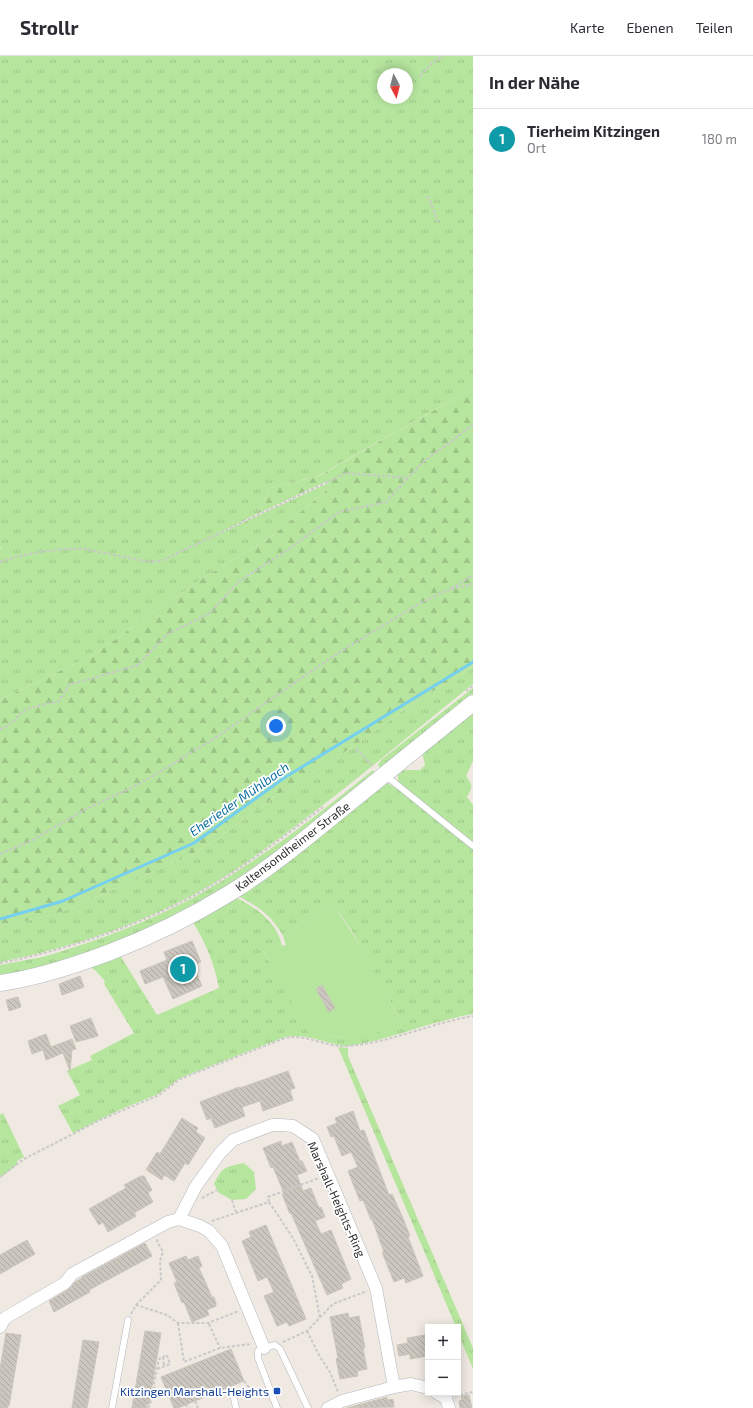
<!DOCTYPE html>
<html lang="de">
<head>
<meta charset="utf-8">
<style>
  :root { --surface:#fff; --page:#f7f7f7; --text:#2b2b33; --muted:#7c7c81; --line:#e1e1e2; --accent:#1a73e8 }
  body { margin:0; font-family:"Exo 2",sans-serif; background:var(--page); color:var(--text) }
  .controls { position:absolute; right:12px; bottom:12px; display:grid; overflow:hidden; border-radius:0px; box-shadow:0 2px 10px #0003 }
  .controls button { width:36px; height:36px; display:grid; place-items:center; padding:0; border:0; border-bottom:1px solid var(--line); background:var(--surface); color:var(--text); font:20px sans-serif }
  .compass { position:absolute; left:377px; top:12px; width:36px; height:36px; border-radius:50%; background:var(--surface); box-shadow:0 2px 10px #0003; rotate:173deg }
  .you { position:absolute; left:276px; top:670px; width:14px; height:14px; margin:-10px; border:3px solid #fff; border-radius:50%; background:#1a73e8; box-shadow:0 0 0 6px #1a73e833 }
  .badge { display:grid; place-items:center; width:26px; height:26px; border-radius:50%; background:var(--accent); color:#fff; font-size:13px; font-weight:700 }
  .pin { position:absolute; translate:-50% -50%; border:2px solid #fff; box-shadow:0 1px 4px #0006 }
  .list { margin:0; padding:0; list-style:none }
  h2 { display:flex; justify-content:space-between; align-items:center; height:52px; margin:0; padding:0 16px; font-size:17px }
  h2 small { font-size:13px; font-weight:400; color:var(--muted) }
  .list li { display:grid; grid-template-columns:26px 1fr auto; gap:12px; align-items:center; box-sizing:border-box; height:60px; padding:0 16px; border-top:1px solid var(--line) }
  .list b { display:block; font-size:15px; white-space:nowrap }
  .list p { margin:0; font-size:13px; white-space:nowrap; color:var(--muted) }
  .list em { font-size:13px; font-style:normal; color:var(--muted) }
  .map { position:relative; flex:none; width:473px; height:1352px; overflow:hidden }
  header { display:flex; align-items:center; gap:24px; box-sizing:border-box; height:56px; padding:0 20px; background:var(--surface); border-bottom:1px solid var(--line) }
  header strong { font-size:19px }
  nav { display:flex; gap:22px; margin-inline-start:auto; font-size:14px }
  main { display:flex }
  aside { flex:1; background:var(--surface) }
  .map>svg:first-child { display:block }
  .grass { fill:url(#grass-tufts); fill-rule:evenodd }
  .forest { fill:url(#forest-firs) }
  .garden { fill:#b6e59e }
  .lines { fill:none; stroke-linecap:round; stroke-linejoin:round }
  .stream { stroke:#75cff0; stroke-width:3 }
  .building { fill:url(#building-back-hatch); stroke:#cbc5ba }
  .service-casing { stroke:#b4b7c1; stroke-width:7 }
  .minor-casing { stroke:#b4b7c1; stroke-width:13 }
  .secondary-casing { stroke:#b4b7c1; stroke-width:17 }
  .path { stroke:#c9c9c9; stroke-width:2; stroke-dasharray:3 2; stroke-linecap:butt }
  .service { stroke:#fff; stroke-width:6 }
  .minor { stroke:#fff; stroke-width:12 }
  .secondary { stroke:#fff; stroke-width:16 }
  .transit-dot { fill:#1a4fb4; stroke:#fff; stroke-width:1.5 }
  .labels { text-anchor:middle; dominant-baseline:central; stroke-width:3.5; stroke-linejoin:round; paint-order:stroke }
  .street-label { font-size:12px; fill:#2e2e2e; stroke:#fff }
  .transit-label { font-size:12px; fill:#164399; stroke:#fff; text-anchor:end }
  .water-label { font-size:13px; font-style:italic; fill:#0d6fa3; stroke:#fff }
</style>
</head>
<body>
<header>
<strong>Strollr</strong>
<nav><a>Karte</a><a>Ebenen</a><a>Teilen</a></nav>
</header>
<main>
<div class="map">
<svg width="473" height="1352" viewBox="0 0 473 1352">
  <defs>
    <pattern id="grass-tufts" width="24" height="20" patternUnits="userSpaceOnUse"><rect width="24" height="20" fill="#b6e59e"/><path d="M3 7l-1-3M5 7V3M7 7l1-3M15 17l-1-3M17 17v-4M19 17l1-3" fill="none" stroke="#9dc588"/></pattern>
    <pattern id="forest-firs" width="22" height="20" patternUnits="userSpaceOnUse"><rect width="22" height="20" fill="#b6e59e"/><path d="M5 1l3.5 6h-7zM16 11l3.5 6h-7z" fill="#9dc588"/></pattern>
    <pattern id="building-back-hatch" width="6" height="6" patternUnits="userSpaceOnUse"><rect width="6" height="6" fill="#cbc7bf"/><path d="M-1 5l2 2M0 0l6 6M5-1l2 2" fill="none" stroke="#afaba4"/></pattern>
  </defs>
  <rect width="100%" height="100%" fill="#efe9e1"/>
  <path class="grass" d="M 0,0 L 473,0 L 473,332 L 318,420 L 270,432 L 257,458 L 212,481 L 328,427 L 330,432 L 272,480 L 197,526 L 93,599 L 0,644 L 0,494 L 1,492 L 0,491 ZM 383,18 L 407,18 L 407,42 L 383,42 Z
    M 473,610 L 473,628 C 417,673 363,719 306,762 C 276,785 246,808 214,827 C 149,866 74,891 0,906 L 0,870 L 48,860 L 74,851 L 195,797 L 214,785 L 277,739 L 354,690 L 405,653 Z
    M 473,632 L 473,646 L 385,712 L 379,711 L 378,709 L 381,704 Z
    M 473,650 L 473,705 L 466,720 C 473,730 473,731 467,741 L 473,749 L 473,788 L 398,727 L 398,719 L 404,714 L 420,714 L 425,709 L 422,696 Z
    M 373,714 L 375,717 L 229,835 L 94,900 L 0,925 L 0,909 C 14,906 28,904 42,901 C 113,881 184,852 245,810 C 290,781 332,747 373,714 Z
    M 386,726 L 400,735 L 473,793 L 473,958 C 431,965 390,984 348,990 C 342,991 336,988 330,987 C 315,983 301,978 285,981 L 180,1022 L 158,1038 L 117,1055 L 73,1077 L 58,1050 L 80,1039 L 67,1015 L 92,1004 L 90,1000 L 134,977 L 104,928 L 105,925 L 95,914 L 85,908 L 118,896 L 157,959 L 219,932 C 214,906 205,885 191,863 L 230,839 C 252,849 277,864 282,890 L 263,895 L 318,979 L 348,982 L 402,968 L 353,877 L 342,861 L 332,849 L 283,880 C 271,857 255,849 233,837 Z
    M 338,991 L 348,992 L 348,1000 L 473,1292 L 473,1313 L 458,1277 L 458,1271 L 456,1271 Z
    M 3,1057 L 24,1101 L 17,1105 L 18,1108 L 0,1122 L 0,1059 Z
    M 244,1107 L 254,1116 L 256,1133 L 246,1143 L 232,1144 L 219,1137 L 214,1128 C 223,1110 225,1111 244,1107 Z"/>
  <path class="forest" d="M 473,332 L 473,610 L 405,653 L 354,690 L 277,739 L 214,785 L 195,797 L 74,851 L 49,860 L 0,870 L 0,644 L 93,599 L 197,526 L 272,480 L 330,432 L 327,425 L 257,458 L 270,432 L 319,420 Z"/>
  <path class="garden" d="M 332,849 C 360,883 381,930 402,968 C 388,973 373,979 357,982 C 342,984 326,976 311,982 L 263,894 L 286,889 L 283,880 Z"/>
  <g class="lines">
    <path class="stream" d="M 0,863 L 63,845 L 194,787 L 284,722 L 473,606"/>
  </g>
  <path class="building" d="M 192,885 L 201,906 L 193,909 L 202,930 L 173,943 L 163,921 L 145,928 L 140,915 L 167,904 L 164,896 Z
    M 80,920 L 84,931 L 62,939 L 59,928 Z
    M 322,929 L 335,952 L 329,956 L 316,933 Z
    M 18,941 L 21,951 L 9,955 L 6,944 Z
    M 91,962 L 98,980 L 76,986 L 70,970 Z
    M 46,978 L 51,991 L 72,983 L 76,993 L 72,994 L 70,1015 L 63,997 L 46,1004 L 43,994 L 32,998 L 28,985 Z
    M 288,1015 L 295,1032 L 290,1034 L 293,1044 L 263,1055 L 260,1045 L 242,1051 L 245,1060 L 215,1072 L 211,1062 L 207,1064 L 200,1046 L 239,1031 L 240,1032 Z
    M 353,1055 L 360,1075 L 364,1074 L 389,1139 L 392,1138 L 402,1160 L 410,1180 L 408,1181 L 423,1220 L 406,1227 L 404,1222 L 394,1226 L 382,1196 L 384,1196 L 372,1163 L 371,1164 L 363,1144 L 360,1145 L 348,1115 L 358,1111 L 351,1096 L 342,1100 L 334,1080 L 331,1081 L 327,1071 L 337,1067 L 335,1062 Z
    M 182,1062 L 198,1072 L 196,1076 L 205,1082 L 188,1109 L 185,1107 L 174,1125 L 164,1119 L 162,1124 L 148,1115 L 151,1114 L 146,1114 L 157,1096 L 160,1098 Z
    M 281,1085 L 282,1090 L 292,1086 L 300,1105 L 302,1105 L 307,1115 L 297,1119 L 303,1135 L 311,1132 L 319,1152 L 321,1151 L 325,1161 L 315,1165 L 321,1178 L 331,1174 L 351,1223 L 341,1228 L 343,1232 L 327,1239 L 291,1157 L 290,1158 L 282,1138 L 284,1137 L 273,1111 L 271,1112 L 263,1092 Z
    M 141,1120 L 144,1120 L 152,1134 L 148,1137 L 153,1146 L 134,1157 L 136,1160 L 108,1176 L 103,1166 L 99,1169 L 89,1153 L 126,1132 L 124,1129 Z
    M 266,1169 L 306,1263 L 289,1270 L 287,1266 L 277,1270 L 264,1240 L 274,1236 L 267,1221 L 258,1225 L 242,1185 L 251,1181 L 249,1176 Z
    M 27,1184 L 35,1198 L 0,1218 L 0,1199 Z
    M 145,1187 L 152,1200 L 89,1234 L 90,1236 L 54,1256 L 49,1245 L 69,1233 L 75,1226 L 82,1222 L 82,1221 Z
    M 186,1200 L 188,1204 L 198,1200 L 202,1210 L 199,1212 L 212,1241 L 214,1241 L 216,1247 L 216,1250 L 207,1254 L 209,1259 L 192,1266 L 184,1246 L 182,1247 L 174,1227 L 177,1226 L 169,1207 Z
    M 348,1257 L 349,1262 L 359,1260 L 365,1292 L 363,1292 L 367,1313 L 357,1315 L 358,1320 L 340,1323 L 336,1303 L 338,1302 L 330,1261 Z
    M 145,1275 L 161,1277 L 149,1348 L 147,1348 L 146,1352 L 132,1352 Z
    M 6,1277 L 21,1279 L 9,1350 L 8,1350 L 7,1352 L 0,1352 L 0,1313 Z
    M 425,1279 L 428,1300 L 410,1303 L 410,1298 L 399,1300 L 397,1289 L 408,1287 L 407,1282 Z
    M 83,1284 L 99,1286 L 87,1352 L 72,1352 Z
    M 231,1293 L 244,1325 L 178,1352 L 174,1352 L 161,1321 Z
    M 469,1339 L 472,1352 L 460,1352 L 459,1345 L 462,1344 L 461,1340 Z
    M 387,1341 L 387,1344 L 393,1343 L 394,1351 L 347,1352 Z"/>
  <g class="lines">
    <g class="service-casing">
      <path id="service" d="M 385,719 L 473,790
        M 233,1337 L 236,1352
        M 112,1352 L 128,1264
        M 277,1352 L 258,1302 L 258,1295 L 264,1292 L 275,1289 L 280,1293 L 308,1352"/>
    </g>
    <g class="minor-casing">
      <path id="minor" d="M 179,1163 L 196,1130 L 220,1097 L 233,1084 L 272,1069 L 281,1069 L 293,1070 L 313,1083 L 376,1232 L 394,1331
        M 0,1271 L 5,1262 L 65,1227 L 72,1218 L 168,1166 L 179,1163 L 200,1170 L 209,1175 L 222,1190 L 264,1292
        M 437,1337 L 446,1342 L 449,1352
        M 328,1352 L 342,1345 L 394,1331 L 411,1328 L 428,1332"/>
    </g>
    <g class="secondary-casing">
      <path id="secondary" d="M 0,927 C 37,922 73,910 108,897 C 150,881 191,861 230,837 C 266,815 299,788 332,761 C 379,723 426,685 473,647"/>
    </g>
    <path class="path" d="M 420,20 L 432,7 L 443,0
      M 428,140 L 438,166
      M 0,506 C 27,497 56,492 85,493 L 150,506 L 161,505 L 346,417 L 408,422
      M 451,533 L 473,528
      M 466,635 L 473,630
      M 0,673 L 9,669 L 26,653 L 59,645 L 69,629 L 138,609 L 166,579 L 210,557 L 238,526 L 286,495 L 339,456 L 386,446 L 423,406 L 473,369
      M 356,693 L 374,711
      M 0,798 L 33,784 L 84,754 L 141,727 L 212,684 L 335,599 L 422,546 L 450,533 L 473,519
      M 0,907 C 72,893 153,865 216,827 C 254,804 288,777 323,751
      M 0,1121 L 24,1103 L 100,1064 L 159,1039 L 180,1023 L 285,982 C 307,977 326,992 348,990 C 390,987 431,967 473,960
      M 202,1142 L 217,1134
      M 232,1144 L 236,1156
      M 269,1146 L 268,1141 L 319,1122
      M 212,1165 L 269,1146 L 293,1182 L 312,1220 L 320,1262
      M 136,1249 L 161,1224 L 160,1205 L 163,1196 L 156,1183
      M 131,1258 L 136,1249 L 167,1259 L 178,1267 L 208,1267 L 239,1255
      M 178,1267 L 184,1306 L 220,1292 L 251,1288
      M 209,1268 L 220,1292
      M 307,1275 L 320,1301 L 330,1316 L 338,1336
      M 283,1286 L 307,1275 L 333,1248 L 367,1235
      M 163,1301 L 164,1310
      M 244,1325 L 255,1339 L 264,1336
      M 455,1340 L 473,1336
      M 195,1345 L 198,1352
      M 185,1349 L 190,1352
      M 148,1352 L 155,1336 L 154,1327 L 159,1303 L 167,1299 L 170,1308 L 157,1313"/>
    <use href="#service" class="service"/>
    <use href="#minor" class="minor"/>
    <use href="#secondary" class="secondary"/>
  </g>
  <rect class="transit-dot" x="273" y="1331" width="8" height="8" rx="2"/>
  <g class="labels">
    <g class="street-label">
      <text transform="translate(292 790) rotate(-37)">Kaltensondheimer Straße</text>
      <text transform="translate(337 1143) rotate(66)">Marshall-Heights-Ring</text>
    </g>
    <g class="transit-label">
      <text x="269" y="1335">Kitzingen Marshall-Heights</text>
    </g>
    <g class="water-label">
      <text transform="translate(239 743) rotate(-35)">Eherieder Mühlbach</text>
    </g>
  </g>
</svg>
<div class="controls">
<button>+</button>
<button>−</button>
</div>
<svg class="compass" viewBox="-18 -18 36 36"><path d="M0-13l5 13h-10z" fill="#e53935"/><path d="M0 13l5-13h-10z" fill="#7c7c81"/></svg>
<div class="you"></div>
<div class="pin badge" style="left:183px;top:913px;background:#0f9aa8">1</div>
</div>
<aside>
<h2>In der Nähe<small></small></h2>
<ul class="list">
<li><span class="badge" style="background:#0f9aa8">1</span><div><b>Tierheim Kitzingen</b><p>Ort</p></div><em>180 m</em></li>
</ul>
</aside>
</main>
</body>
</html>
